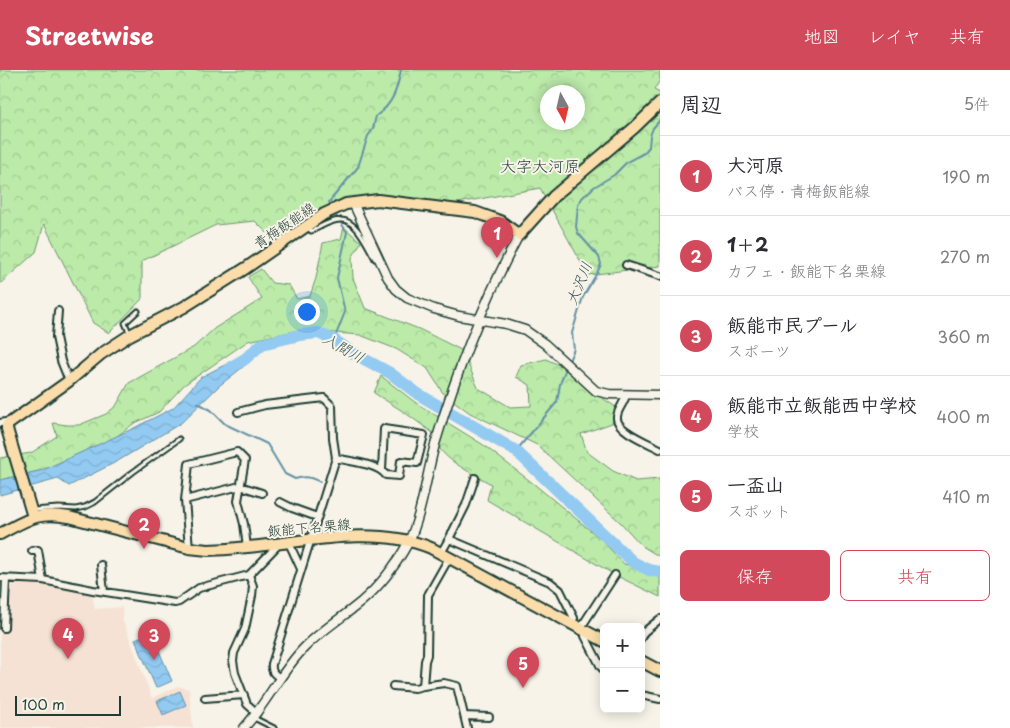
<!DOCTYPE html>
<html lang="ja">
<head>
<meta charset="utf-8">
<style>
  :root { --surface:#fff; --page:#f2f2f3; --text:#2b2b33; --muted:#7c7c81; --line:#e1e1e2; --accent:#d1495b }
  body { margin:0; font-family:"Playpen Sans","Klee One",sans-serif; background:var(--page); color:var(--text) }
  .controls { position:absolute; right:15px; bottom:15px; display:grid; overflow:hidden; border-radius:8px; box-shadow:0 2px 12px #0003 }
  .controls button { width:45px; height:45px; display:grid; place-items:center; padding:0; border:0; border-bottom:1px solid var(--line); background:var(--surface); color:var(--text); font:25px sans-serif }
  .compass { position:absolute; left:540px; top:15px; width:45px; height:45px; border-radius:50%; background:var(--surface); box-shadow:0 2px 12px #0003; rotate:172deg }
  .scale { position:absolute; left:15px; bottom:12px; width:106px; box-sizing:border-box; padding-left:5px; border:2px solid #1f3d34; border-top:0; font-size:14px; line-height:18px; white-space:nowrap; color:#1f3d34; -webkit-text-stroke:4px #f7f3e8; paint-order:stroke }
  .you { position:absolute; left:306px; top:241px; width:18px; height:18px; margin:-12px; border:4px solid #fff; border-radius:50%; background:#1a73e8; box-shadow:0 0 0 8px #1a73e833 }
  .badge { display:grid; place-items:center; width:32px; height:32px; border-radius:50%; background:var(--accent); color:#fff; font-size:16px; font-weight:700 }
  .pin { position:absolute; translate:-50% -41px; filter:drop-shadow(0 1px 2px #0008) }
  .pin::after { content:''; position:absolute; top:26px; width:18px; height:15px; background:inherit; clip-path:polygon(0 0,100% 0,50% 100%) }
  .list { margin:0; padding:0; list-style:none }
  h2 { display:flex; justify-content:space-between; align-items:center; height:65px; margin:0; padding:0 20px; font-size:21px }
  h2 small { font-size:16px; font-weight:400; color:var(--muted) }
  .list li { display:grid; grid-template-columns:32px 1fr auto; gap:15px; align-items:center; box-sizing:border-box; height:80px; padding:0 20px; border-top:1px solid var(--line) }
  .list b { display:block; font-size:19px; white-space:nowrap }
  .list p { margin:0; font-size:16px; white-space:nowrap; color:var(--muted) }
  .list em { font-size:16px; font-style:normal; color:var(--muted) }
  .actions { display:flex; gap:10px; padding:15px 20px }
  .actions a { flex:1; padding:11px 0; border:1px solid var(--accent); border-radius:8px; text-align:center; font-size:18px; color:var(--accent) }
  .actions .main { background:var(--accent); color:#fff }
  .map { position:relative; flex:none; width:660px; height:658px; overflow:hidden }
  header { display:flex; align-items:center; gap:30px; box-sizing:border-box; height:70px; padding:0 25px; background:var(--accent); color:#fff }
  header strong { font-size:24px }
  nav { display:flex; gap:28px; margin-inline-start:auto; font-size:18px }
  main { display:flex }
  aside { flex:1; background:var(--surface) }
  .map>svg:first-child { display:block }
  .built { fill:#f6e2d4 }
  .forest { fill:url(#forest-crowns); stroke:#6d946e; fill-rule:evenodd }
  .water { fill:url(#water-waves); stroke:#6592a6 }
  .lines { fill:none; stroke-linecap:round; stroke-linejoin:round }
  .stream { stroke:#6592a6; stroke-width:2 }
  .river { stroke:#93caf2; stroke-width:12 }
  .service-casing { stroke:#1f3d34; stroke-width:7 }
  .minor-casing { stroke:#1f3d34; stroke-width:10 }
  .tertiary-casing { stroke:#1f3d34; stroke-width:11 }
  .primary-casing { stroke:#1f3d34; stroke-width:14 }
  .service { stroke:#f7f3e8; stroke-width:3 }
  .minor { stroke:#f7f3e8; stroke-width:6 }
  .tertiary { stroke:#f7f3e8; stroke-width:8 }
  .primary { stroke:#fbddab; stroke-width:10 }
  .labels { text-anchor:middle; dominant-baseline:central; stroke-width:4; stroke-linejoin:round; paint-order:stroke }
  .street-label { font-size:14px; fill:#1f3d34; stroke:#f7f3e8 }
  .water-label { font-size:15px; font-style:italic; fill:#36595a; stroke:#f7f3e8 }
  .quarter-label { font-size:16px; fill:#1f3d34; stroke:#f7f3e8 }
</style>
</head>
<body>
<header>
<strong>Streetwise</strong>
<nav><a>地図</a><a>レイヤ</a><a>共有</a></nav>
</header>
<main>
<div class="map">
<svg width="660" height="658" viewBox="0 0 660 658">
  <defs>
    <pattern id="forest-crowns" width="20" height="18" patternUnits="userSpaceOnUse" patternTransform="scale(1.25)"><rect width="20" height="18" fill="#bbeaa9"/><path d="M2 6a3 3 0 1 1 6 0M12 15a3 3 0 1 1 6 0" fill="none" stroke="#a0ca92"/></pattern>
    <pattern id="water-waves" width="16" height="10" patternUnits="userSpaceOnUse" patternTransform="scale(1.25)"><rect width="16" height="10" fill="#93caf2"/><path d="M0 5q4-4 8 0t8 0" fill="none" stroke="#7eaed0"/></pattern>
  </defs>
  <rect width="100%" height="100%" fill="#f7f3e8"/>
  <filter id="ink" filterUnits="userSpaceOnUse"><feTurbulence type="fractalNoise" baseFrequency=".02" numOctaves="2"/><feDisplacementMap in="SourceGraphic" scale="10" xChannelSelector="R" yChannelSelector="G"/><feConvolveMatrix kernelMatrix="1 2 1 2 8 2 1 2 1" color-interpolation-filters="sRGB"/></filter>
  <g filter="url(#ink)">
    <path class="built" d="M 9,512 L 46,515 L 92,524 L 95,539 L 122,537 L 123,551 L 152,628 L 178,616 L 189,619 L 193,658 L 0,658 L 0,561 L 7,561 Z"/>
    <path class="forest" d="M 0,0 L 660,0 L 660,10 L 654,20 L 660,23 L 660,196 L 588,205 L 540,118 L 441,136 L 376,125 L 335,131 L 274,170 L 255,151 L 216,155 L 142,191 L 142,229 L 109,263 L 93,253 L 44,154 L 36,182 L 0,214 ZM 548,22 L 578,22 L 578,52 L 548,52 Z
      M 344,157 L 361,172 L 352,188 L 353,208 L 365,238 L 419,259 L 463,281 L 478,318 L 510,337 L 531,336 L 530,315 L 516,307 L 521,295 L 546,289 L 561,296 L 593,322 L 616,337 L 612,353 L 581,364 L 587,382 L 613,401 L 636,411 L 660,409 L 660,487 L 642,476 L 621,453 L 537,375 L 470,343 L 443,323 L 427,298 L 396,279 L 360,265 L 299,260 L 248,271 L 184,315 L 159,342 L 133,354 L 116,367 L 43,400 L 0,410 L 0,388 L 31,383 L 57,366 L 53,353 L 67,355 L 79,355 L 106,344 L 116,336 L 129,313 L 194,277 L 215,258 L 262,229 L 248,207 L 261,199 L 272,213 L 289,215 L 297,229 L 310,226 L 316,208 L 323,173 L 341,169 Z
      M 381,306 L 416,333 L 482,374 L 534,414 L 602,470 L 624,494 L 660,502 L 660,527 L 615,505 L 487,430 L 491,414 C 471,402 437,389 433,363 L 404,342 L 374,323 Z"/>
    <path class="water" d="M 242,286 L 248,293 L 219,316 L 181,353 L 118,391 L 69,416 L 58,409 L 0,425 L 0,410 L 43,400 L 132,359 L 173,338 L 201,307 Z
      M 151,562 L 172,611 L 156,618 L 135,569 Z
      M 180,621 L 186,635 L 163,645 L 157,631 Z"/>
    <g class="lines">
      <path class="stream" d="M 332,137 L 329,132 L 358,97 L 368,66 L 373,59 L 376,46 C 393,34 397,20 401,0
        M 334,270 L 345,242 L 337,208 L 347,162 L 335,144
        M 568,293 L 574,279 L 572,263 L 583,227 L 597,203 L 601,194 L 599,187 L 578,163 L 576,157 L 578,135 L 582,128 L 594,117 L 614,105 L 627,92 L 644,83 L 649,77 L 650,66 L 653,58 L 660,50
        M 198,333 L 211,340 L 225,354 L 267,374 L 285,404 L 295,409 C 305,406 311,407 320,412
        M 516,381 L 557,332 L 560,314 L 566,298"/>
      <path class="river" d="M 231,297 L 245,289 L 262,274 L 300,265 L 318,263 L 334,270 L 353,283 L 390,303 L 418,324 L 516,381 L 633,492 L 649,500 L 660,502"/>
      <g class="service-casing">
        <path id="service" d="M 308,158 L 311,161 C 319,158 330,150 340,150 C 356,148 368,177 375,189 L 378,187
          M 129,262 L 125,253 L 138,241
          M 34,440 L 58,438 L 76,439 L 85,437 L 95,432 L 133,402 L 179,369
          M 254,648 L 274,658"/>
      </g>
      <g class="minor-casing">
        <path id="minor" d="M 626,195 L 660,206
          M 58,241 L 56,267 L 61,291 L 69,311
          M 626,325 C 624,334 617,340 617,347 C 615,360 649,373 660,379
          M 238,342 L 265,335 L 324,328 L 332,336 L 333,368 L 336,388 L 272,594 C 271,602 274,604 280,608
          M 0,353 L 11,351
          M 336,388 C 351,392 376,393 386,405 L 399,406 L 401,391 L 417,393 L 424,365 L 384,359 L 382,400
          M 185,430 L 240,416 L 262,423
          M 280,432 L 292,438 L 317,447
          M 449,469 L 466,435 L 475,408
          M 289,473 L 301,499
          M 189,478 L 185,430 L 189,394 L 237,382 L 245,390 L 238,431 L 244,454 L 247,477
          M 32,481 L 38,480 L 43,510
          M 441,483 L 449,469 L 550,512 L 560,520 L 574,548 L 571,554
          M 449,488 L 428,525 L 427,585 L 425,591 L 423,616 L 444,613 L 457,616 L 467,658
          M 101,495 L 104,522
          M 0,508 L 43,510 L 93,520 L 175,533 L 179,532 L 199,518 L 249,505
          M 4,558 L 6,509
          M 580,559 L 615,505
          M 587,562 L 585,566 L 601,597 L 604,600
          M 641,568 L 644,562 L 660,549
          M 393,616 L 415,618 L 423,616
          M 641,625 L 660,629
          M 205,628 L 244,625
          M 257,643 L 247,634 L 235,603 L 233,591 L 234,583 L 245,559 L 252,526 L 253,516 L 249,505 L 279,474
          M 464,646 L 489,647"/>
      </g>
      <g class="tertiary-casing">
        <path id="tertiary" d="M 353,133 L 388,208 L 396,219 L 407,228 L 434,239 L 459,246 L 506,254 L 525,260 L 545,274 L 596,321 L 609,324 L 660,325
          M 244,658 C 267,633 281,601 305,577 C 322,560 343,547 361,532 C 381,515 396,495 408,473 C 422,446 427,401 436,371 C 457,300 484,231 519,165"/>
      </g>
      <g class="primary-casing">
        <path id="primary" d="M 33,447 L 7,359 L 7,355 L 69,311 L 101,284 L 130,265 L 184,237 L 246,198 L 324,144 L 346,134 L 378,130 L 475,142 L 500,151 L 519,165 L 554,126 L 634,58 L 660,33
          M 0,464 C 27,450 37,441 69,447 L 189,478 L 208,480 C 278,479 366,451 431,478 L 604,571
          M 641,591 L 660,601"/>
      </g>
      <use href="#service" class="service"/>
      <use href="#minor" class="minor"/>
      <use href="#tertiary" class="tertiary"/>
      <use href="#primary" class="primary"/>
    </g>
  </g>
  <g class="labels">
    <g class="street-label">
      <text transform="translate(284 155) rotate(-34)">青梅飯能線</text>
      <text transform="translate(309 457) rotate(-5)">飯能下名栗線</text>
    </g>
    <g class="water-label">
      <text transform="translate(578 213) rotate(-68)">大沢川</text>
      <text transform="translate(344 277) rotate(29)">入間川</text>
    </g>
    <g class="quarter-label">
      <text x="540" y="95">大字大河原</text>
    </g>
  </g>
</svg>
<div class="controls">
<button>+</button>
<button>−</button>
</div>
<svg class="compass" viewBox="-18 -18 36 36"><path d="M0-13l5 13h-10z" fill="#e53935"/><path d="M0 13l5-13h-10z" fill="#7c7c81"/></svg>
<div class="scale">100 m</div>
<div class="you"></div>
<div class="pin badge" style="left:497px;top:188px">1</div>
<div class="pin badge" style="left:144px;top:479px">2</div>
<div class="pin badge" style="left:154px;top:590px">3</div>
<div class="pin badge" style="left:68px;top:589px">4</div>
<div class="pin badge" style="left:523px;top:618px">5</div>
</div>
<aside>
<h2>周辺<small>5件</small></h2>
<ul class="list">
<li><span class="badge">1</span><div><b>大河原</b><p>バス停 · 青梅飯能線</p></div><em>190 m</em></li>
<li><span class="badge">2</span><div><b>1＋2</b><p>カフェ · 飯能下名栗線</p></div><em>270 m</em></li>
<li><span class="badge">3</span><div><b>飯能市民プール</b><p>スポーツ</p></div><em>360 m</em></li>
<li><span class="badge">4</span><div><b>飯能市立飯能西中学校</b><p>学校</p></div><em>400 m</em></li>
<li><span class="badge">5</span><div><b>一盃山</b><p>スポット</p></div><em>410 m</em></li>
</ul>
<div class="actions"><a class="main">保存</a><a>共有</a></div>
</aside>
</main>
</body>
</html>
